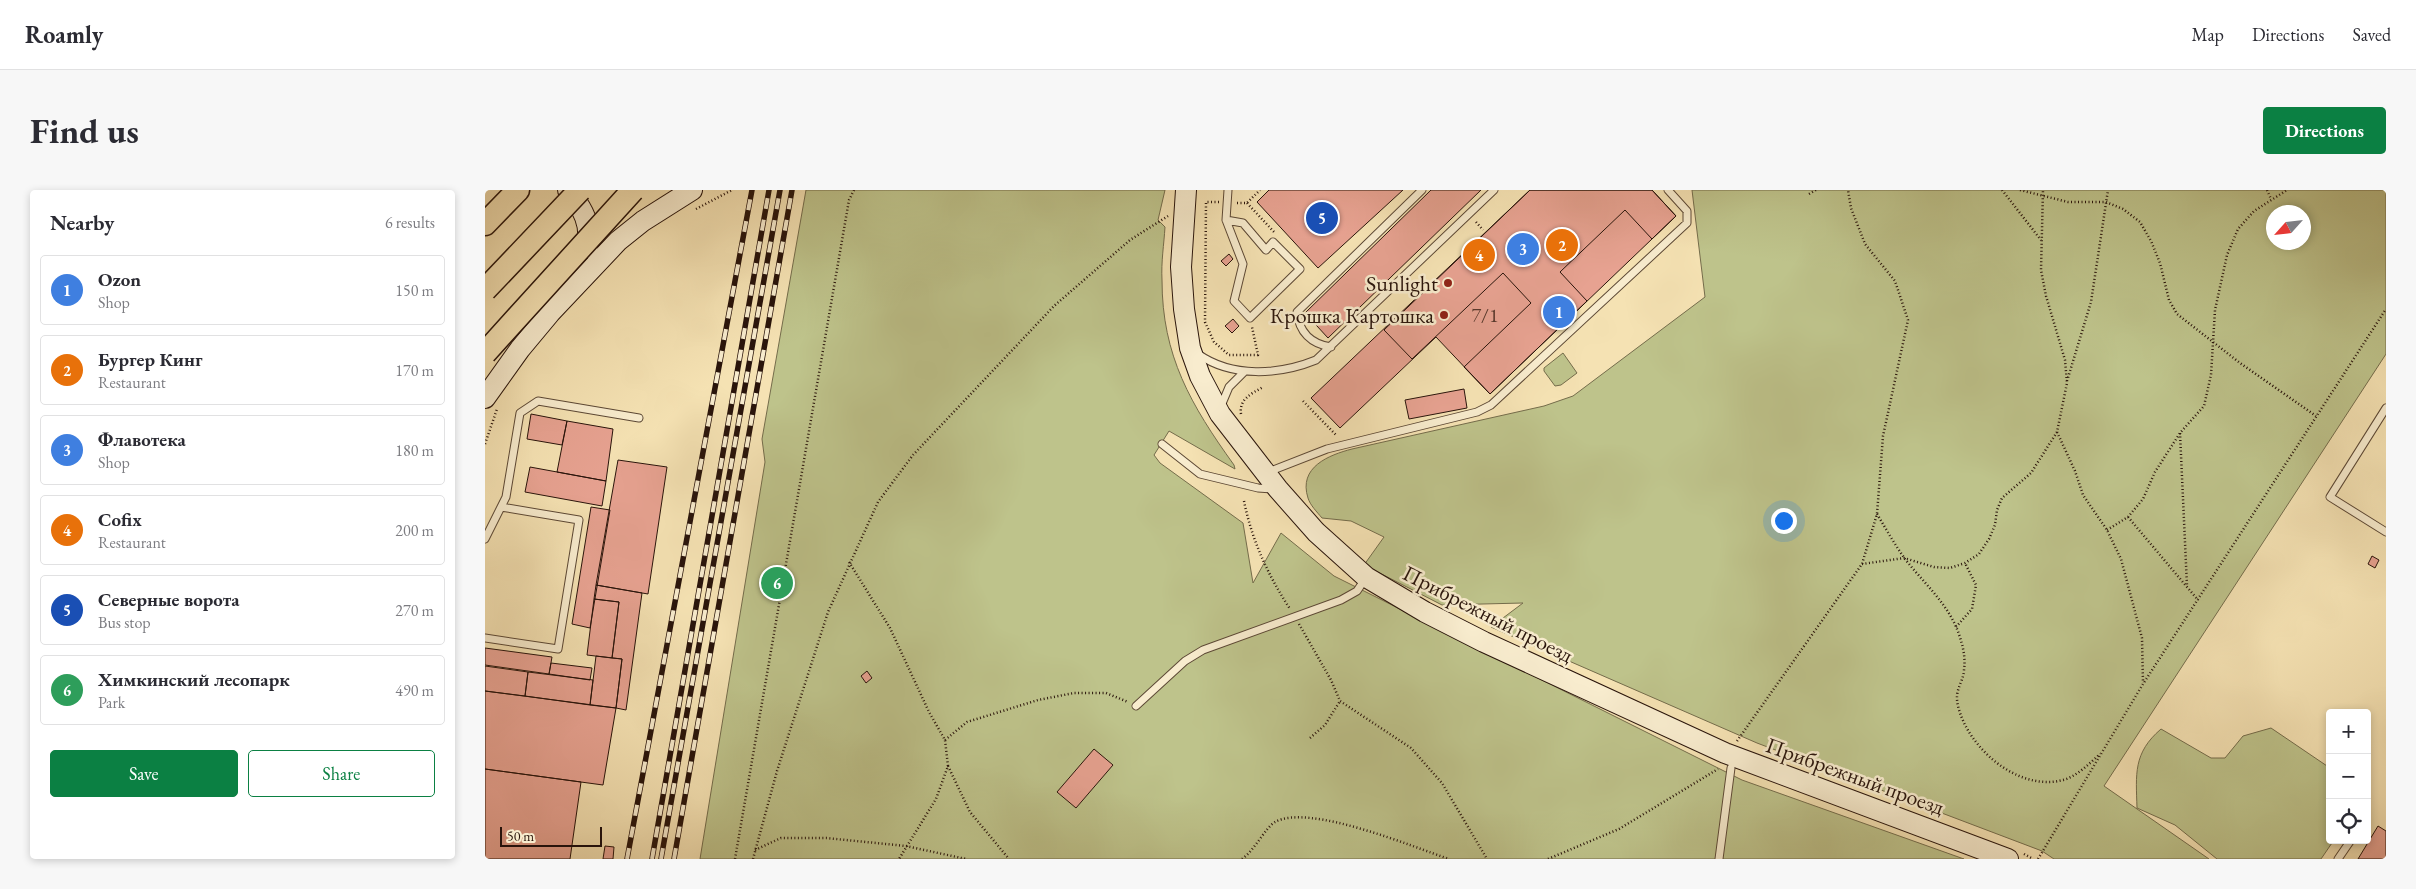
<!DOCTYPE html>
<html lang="en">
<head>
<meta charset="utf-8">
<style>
  :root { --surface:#fff; --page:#f7f7f7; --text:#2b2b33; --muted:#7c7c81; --line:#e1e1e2; --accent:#0b8043 }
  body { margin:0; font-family:"EB Garamond",serif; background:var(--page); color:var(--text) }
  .controls { position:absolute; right:15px; bottom:15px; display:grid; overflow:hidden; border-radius:5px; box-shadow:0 2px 8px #0003 }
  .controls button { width:45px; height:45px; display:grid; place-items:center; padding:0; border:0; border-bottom:1px solid var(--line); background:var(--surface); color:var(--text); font:25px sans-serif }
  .compass { position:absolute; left:1781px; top:15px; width:45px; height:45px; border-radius:50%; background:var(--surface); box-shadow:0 2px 8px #0003; rotate:243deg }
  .scale { position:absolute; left:15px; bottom:12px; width:102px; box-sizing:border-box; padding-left:5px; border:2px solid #29140b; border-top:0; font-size:14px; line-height:18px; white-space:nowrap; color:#29140b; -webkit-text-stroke:4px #f8ecce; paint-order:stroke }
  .you { position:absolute; left:1298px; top:330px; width:18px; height:18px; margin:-12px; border:4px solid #fff; border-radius:50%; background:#1a73e8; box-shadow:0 0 0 8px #1a73e833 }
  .badge { display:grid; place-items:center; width:32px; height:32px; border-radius:50%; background:var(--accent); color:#fff; font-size:16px; font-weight:700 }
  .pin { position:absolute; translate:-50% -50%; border:2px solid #fff; box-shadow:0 1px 5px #0006 }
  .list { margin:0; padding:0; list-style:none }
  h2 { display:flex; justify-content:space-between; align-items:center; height:65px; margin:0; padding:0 20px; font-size:21px }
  h2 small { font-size:16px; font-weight:400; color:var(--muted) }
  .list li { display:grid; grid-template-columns:32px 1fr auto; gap:15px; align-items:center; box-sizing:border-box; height:70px; margin:0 10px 10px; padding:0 10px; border:1px solid var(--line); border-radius:5px }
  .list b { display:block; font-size:19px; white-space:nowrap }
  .list p { margin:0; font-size:16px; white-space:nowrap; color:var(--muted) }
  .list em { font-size:16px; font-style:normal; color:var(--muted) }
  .actions { display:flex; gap:10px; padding:15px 20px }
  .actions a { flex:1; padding:11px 0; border:1px solid var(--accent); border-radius:5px; text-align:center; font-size:18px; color:var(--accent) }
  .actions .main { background:var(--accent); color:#fff }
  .icon { flex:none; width:28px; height:28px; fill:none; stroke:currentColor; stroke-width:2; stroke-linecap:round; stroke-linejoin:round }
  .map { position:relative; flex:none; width:1901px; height:669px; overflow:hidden; border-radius:5px }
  header { display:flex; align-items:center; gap:30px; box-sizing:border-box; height:70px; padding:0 25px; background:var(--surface); border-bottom:1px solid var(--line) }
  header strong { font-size:24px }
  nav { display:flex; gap:28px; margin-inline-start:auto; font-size:18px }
  .intro { display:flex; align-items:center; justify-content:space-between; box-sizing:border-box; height:120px; padding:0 30px }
  h1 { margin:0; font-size:35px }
  .button { padding:12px 22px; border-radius:5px; background:var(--accent); color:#fff; font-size:18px; font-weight:700 }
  main { display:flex; gap:30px; padding:0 30px }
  aside { flex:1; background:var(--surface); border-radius:5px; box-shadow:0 2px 8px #0003 }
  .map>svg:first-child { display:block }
  .green { fill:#bec38b; stroke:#746c4b; fill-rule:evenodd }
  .building { fill:#e7a291; stroke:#29140b }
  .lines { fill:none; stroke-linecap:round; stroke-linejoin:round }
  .lane-casing { stroke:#5c4835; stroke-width:9 }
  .secondary-casing { stroke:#29140b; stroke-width:22 }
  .primary-casing { stroke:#29140b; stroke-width:25 }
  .path { stroke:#29140b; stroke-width:2.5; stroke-dasharray:1 2.5; stroke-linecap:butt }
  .lane { stroke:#f8ecce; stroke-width:7 }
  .secondary { stroke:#f8ecce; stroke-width:20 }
  .primary { stroke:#f5e2b3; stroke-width:22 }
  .rail-casing { stroke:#29140b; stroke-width:5.5 }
  .rail { stroke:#f8ecce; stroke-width:4; stroke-dasharray:11; stroke-linecap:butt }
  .primary-bridge-casing { stroke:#29140b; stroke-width:25; stroke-linecap:butt }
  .primary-bridge { stroke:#f5e2b3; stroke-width:22 }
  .poi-dot { fill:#8f2418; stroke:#f8ecce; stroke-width:2 }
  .labels { text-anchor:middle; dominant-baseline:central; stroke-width:5; stroke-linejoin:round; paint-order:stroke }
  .number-label { font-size:20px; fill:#58382c }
  .poi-label { font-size:22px; fill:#29140b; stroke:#f8ecce; text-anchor:end }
  .street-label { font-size:22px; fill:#29140b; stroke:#f8ecce }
</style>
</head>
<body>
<header>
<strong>Roamly</strong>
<nav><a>Map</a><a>Directions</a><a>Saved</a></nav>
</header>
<div class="intro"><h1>Find us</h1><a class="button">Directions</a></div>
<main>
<aside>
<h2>Nearby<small>6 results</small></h2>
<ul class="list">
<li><span class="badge" style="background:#3f7fe0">1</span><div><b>Ozon</b><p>Shop</p></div><em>150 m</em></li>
<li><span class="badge" style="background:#e8710a">2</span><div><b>Бургер Кинг</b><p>Restaurant</p></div><em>170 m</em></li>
<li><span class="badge" style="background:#3f7fe0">3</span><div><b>Флавотека</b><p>Shop</p></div><em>180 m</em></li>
<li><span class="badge" style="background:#e8710a">4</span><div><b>Cofix</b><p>Restaurant</p></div><em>200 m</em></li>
<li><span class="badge" style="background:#1a4fb4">5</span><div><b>Северные ворота</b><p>Bus stop</p></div><em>270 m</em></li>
<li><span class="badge" style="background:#2e9e5b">6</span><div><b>Химкинский лесопарк</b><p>Park</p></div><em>490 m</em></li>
</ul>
<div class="actions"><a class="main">Save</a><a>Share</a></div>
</aside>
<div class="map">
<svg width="1901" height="669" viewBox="0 0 1901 669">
  <rect width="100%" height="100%" fill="#f5e2b3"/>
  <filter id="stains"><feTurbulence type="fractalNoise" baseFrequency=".004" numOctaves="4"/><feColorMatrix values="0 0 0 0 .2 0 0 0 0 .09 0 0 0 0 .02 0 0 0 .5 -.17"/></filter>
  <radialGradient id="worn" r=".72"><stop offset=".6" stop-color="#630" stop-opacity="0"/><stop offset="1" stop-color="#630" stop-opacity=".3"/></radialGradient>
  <path class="green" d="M 321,0 L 680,0 L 673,30 L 680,37 C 679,54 676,72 677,90 C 677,166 706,215 749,275 L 750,279 L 684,241 L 669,265 L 675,273 L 758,333 L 768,393 L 796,343 L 849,386 L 1257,590 L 1479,669 L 215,669 L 280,272 L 277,249 Z
    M 1207,0 L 1901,0 L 1901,164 L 1619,596 L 1724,669 L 1569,669 L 1557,661 L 1272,553 L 1006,437 L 1038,413 L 957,415 L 879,375 L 899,347 L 866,331 L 837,328 C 832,322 825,315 823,308 C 813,277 844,265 867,259 L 1059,216 L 1088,206 L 1220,107 ZM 1788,22 L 1818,22 L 1818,52 L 1788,52 Z
    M 1078,163 L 1092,183 L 1076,195 L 1070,196 L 1059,181 L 1059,178 Z
    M 1786,538 L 1845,578 L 1845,650 L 1849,650 L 1836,669 L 1732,669 L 1690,635 L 1652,618 C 1651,584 1648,563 1676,539 L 1726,568 L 1740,568 L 1758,546 Z"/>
  <path class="building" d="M 784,0 L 918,0 L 833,78 L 772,12 Z
    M 946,0 L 996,0 L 843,148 L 820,123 Z
    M 1045,0 L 1167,0 L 1191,26 L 1167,49 L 1140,20 L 1075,82 L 1102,111 L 1005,204 L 979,177 L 1046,113 L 1018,83 L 927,169 L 899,140 Z
    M 1045,0 L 1167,0 L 1191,26 L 1005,204 L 951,147 L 855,238 L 826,208 Z
    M 744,64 L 748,69 L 741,76 L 736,71 Z
    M 748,129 L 754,136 L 747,143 L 740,136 Z
    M 979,199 L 982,218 L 924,229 L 920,210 Z
    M 46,224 L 82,231 L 77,255 L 42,249 Z
    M 82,231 L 128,239 L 121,291 L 72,282 Z
    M 133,270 L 182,277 L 163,404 L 111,395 Z
    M 45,277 L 121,291 L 117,316 L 40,302 Z
    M 106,317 L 125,320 L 105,438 L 87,434 Z
    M 1887,366 L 1894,370 L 1890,378 L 1883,374 Z
    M 111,395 L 157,403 L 141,520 L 131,518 L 137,469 L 127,468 L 134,412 L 109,409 Z
    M 109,409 L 134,412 L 127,468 L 102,465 Z
    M 0,458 L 67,467 L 64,484 L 0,475 Z
    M 111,466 L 137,469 L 131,518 L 105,515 Z
    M 66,473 L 107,478 L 105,490 L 64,484 Z
    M 0,476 L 43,482 L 40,506 L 0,501 Z
    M 382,481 L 387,488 L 381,493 L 376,486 Z
    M 43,482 L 108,490 L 105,515 L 40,506 Z
    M 0,501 L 131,518 L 118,595 L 0,579 Z
    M 609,559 L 628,575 L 591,618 L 572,602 Z
    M 0,579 L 96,592 L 85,669 L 0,669 Z
    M 1893,636 L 1901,641 L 1901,669 L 1873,669 Z
    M 120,656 L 129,657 L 128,669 L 118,669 Z"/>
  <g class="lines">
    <g class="lane-casing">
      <path id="lane" d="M 741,30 L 758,33 L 781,60 L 788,52 L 815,79 L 765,128 L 749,111 L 758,74 L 741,30 L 743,0
        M 846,157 C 826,154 814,142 812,122 L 937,0
        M 713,164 C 747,188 794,185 831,170 L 1009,0
        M 736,216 L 744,197 L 759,182
        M 1901,218 L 1845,307 L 1901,342
        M 677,254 L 715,284 L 773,298 L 788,299
        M 783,282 L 842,259 L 992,222 L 1006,215 L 1202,33 L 1202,21 L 1183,0
        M 0,349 L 21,307 L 35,223 L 53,211 L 154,228
        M 0,448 L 73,459 L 94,330 L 16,317
        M 651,516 L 700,471 L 718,460 L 856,410 L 872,401 L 880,389
        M 1234,669 L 1246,578
        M 1853,669 L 1866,650"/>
    </g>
    <g class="secondary-casing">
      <path id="secondary" d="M 83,0 C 98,19 107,34 102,58
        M 701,0 L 696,77 L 699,119 L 705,158 L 715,186 L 735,224 L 793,299 L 831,342 L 881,387 L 940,422 L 999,452 L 1240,563 L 1523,669
        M 0,208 L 35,159 L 65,123 L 133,51 L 158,31 L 207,0"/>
    </g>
    <g class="primary-casing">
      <path id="primary" d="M 0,34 L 33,0"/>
    </g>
    <path class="path" d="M 1517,0 L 1556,50
      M 1535,0 L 1583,12 L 1621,12 L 1638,19 L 1655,32 L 1666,51 L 1675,73 L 1684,110 L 1692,124 L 1755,173 L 1831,226
      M 1782,0 L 1786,9
      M 1324,4 L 1331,0
      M 734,12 L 721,12 L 720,132 L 729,152 L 744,165 L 773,165 L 767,137
      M 752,13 L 762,13 L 775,0
      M 762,13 L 790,43
      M 211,19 L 247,0
      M 991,32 L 998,40
      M 1582,191 L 1606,112 L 1623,0
      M 818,211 L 852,246
      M 756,224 C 754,209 766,204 778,197
      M 1572,242 L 1590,281 L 1598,305 L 1622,340 L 1636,369 L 1657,448 L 1658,493
      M 1695,243 L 1702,396
      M 0,254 L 12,219
      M 759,311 C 767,351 783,385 805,419
      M 1392,324 C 1401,339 1410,355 1420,369 C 1438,392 1461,412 1472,439 C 1477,452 1481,466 1479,480 C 1478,494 1469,499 1473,516 C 1483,558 1533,602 1578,590 C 1591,587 1605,573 1615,564
      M 1643,327 L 1713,410
      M 1622,340 L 1643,327 L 1658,309 L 1670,282 L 1695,243 L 1719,216 L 1726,185 L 1730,120 L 1742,65 L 1753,39 L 1769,21 L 1802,0
      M 364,372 L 405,438 L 444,522 L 460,550 L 463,576 L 451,609 L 414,669
      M 1377,374 L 1419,368 L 1449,377 L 1465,378 L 1480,373 L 1494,364 L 1504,349 L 1510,335 L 1512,320 L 1517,308 L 1546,283 L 1572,242 L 1582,193 L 1580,170 L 1561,106 L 1556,80 L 1558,0
      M 814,434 L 846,490 L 855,511 L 926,558 L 957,593 L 1002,669
      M 1471,437 L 1487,419 L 1491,395 L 1480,373
      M 825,548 L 840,535 L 855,511
      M 460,550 L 482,532 L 553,510 L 589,503 L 621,503 L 643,512
      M 1252,551 L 1377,374 L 1392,324 L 1398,246 L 1423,130 L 1410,91 L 1380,54 L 1366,18 L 1363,0
      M 463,576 L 485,622 L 524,669
      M 270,660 L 296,648 L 341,648 L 421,656 L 481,669
      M 1539,664 L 1548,669
      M 250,669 L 364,10 L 369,0
      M 268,669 L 292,581 L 343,422 L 393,312 L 428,265 L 569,116 L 645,50 L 683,26
      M 757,669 C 770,660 780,638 790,632 C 824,613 928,657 964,669
      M 1063,669 L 1134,639 L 1233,579
      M 1553,669 L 1658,494 L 1901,119"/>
    <use href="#lane" class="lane"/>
    <use href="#secondary" class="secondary"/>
    <use href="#primary" class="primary"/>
    <g class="rail-casing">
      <path id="rail" d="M 142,669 L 267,0
        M 167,669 L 284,0
        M 176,669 L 295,0
        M 189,669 L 307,0"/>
    </g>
    <use href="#rail" class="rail"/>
    <g class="primary-bridge-casing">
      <path id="primary-bridge" d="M 0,100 L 95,0
        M 0,163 L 148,0"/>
    </g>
    <use href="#primary-bridge" class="primary-bridge"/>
  </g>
  <g class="poi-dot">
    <circle cx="963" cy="93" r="5"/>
    <circle cx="959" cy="125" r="5"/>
  </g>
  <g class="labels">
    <g class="number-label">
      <text x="1000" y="125">7/1</text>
    </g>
    <g class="poi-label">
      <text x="953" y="93">Sunlight</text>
      <text x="949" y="125">Крошка Картошка</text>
    </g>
    <g class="street-label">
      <text transform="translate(1003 424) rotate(27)">Прибрежный проезд</text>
      <text transform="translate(1370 586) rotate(20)">Прибрежный проезд</text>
    </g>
  </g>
  <rect width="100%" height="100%" filter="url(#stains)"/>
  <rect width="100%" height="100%" fill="url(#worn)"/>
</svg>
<div class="controls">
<button>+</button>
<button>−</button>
<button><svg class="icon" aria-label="locate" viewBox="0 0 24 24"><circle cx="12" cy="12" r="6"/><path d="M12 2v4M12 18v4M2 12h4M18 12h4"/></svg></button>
</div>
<svg class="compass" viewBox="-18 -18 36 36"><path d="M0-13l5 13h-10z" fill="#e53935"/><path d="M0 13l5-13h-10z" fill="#7c7c81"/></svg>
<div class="scale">50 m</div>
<div class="you"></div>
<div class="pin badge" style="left:1074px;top:122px;background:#3f7fe0">1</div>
<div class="pin badge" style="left:1077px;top:55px;background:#e8710a">2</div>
<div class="pin badge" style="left:1038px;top:59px;background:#3f7fe0">3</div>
<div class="pin badge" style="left:994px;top:65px;background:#e8710a">4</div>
<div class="pin badge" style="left:837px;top:28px;background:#1a4fb4">5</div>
<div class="pin badge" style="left:292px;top:393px;background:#2e9e5b">6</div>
</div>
</main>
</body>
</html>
